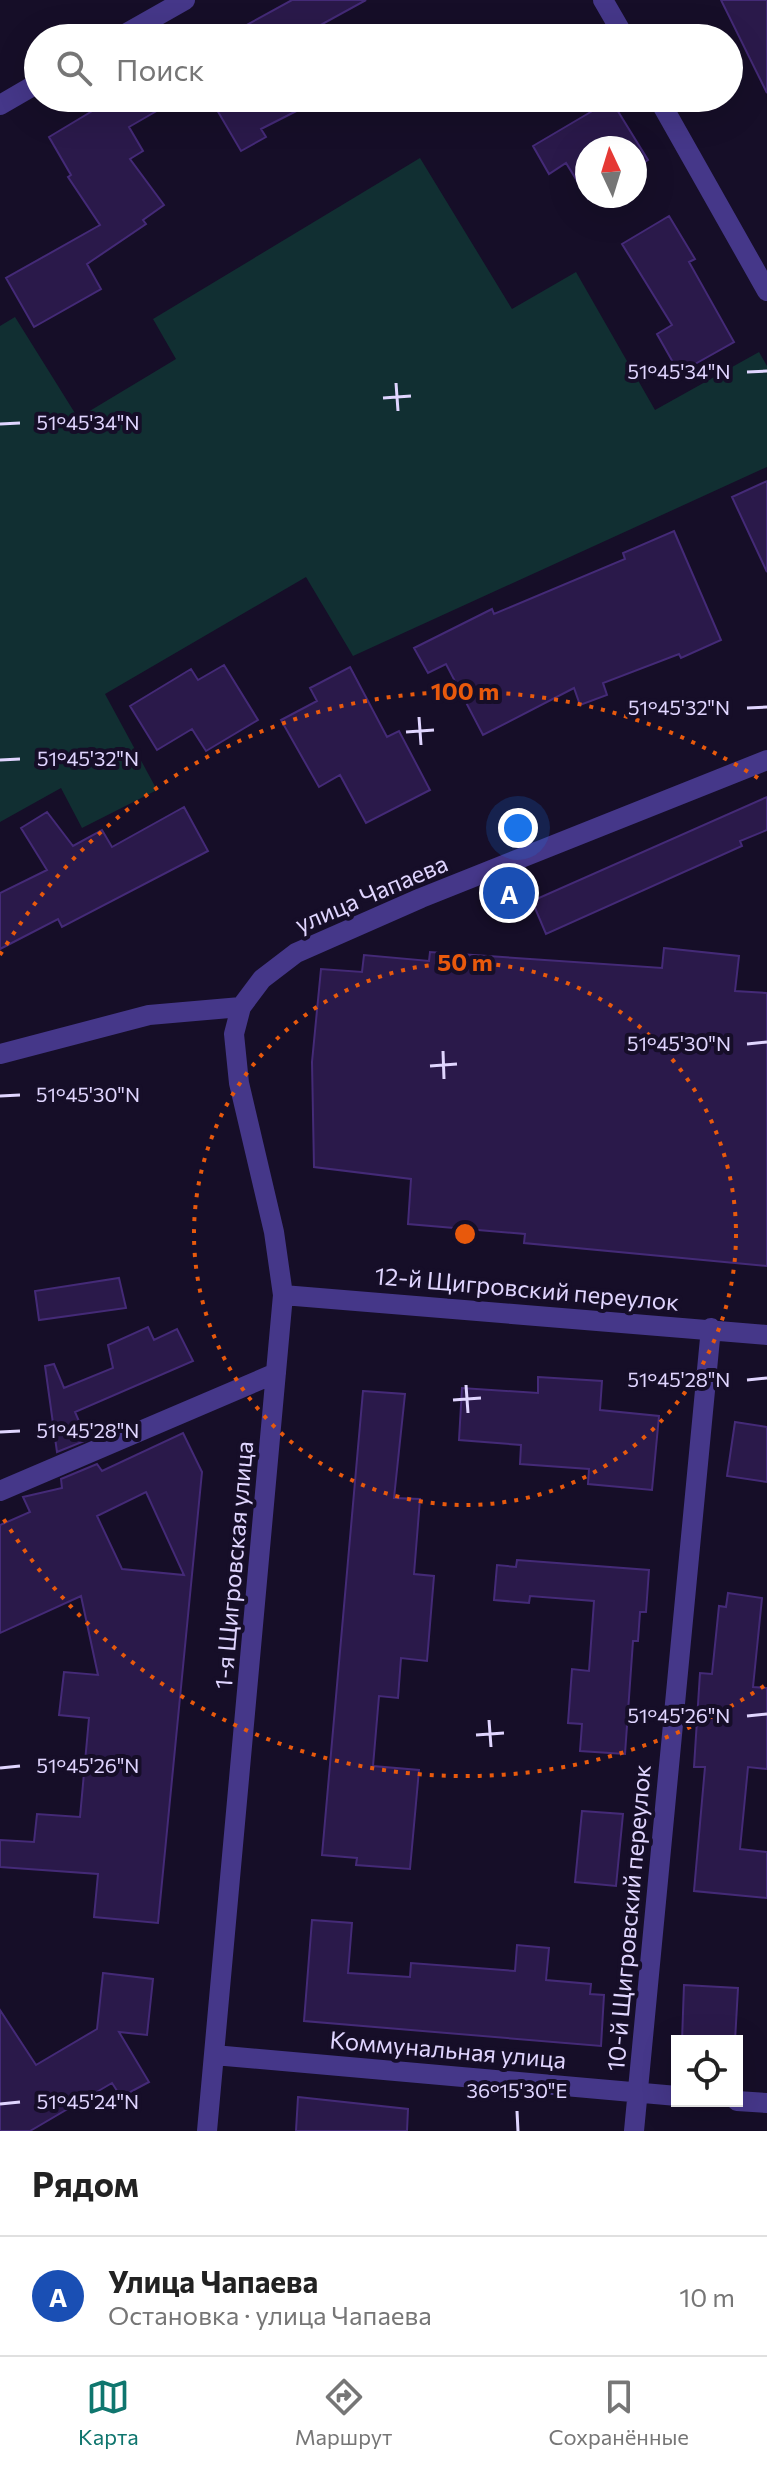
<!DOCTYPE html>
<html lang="ru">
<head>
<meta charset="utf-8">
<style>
  :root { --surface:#fff; --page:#f2f2f2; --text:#222; --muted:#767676; --line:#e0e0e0; --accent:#0f766e }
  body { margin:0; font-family:Commissioner,sans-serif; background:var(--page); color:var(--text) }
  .controls { position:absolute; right:24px; bottom:24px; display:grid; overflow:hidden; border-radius:0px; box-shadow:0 8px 32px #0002 }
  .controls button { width:72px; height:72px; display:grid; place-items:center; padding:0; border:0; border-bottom:2px solid var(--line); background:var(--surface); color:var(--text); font:40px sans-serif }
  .compass { position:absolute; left:575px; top:136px; width:72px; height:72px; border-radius:50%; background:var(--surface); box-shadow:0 8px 32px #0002; rotate:356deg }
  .you { position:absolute; left:518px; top:828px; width:28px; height:28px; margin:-20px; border:6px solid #fff; border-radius:50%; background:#1a73e8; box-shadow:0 0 0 12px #1a73e833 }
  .badge { display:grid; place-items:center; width:52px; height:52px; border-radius:50%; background:var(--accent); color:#fff; font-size:26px; font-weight:700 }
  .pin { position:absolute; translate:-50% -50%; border:4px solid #fff; box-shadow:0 2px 8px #0006 }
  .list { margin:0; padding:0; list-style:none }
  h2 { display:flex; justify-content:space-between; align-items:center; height:104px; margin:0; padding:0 32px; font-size:34px }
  h2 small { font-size:26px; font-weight:400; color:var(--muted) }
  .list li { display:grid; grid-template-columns:52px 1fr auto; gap:24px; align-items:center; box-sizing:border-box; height:120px; padding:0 32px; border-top:2px solid var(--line) }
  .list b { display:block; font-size:30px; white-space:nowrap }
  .list p { margin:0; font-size:26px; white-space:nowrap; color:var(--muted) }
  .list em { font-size:26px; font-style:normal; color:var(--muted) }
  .icon { flex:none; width:44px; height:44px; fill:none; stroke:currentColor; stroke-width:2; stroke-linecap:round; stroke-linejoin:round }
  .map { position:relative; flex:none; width:767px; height:2131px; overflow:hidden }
  .search { position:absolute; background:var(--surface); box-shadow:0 8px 32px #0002; left:24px; right:24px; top:24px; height:88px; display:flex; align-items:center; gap:20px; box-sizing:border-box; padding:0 28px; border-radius:44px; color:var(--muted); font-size:30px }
  .sheet { height:224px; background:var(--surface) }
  nav { display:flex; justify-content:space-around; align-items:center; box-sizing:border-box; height:112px; border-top:2px solid var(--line); background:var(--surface); font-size:22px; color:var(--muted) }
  nav a { display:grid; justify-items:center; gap:4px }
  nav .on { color:var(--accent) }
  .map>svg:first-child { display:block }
  .green { fill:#112f32 }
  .building { fill:#2a194a; stroke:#442a77; stroke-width:2; fill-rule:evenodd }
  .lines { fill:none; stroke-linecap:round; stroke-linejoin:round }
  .minor { stroke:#453789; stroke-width:20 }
  .ticks { fill:none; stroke:#e0d5ff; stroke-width:3 }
  .ring { fill:none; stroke:#e8590c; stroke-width:4; stroke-dasharray:4 8 }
  .labels { text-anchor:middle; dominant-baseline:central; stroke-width:8; stroke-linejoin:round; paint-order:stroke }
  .street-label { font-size:24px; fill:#e0d5ff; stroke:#160e28 }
  .ticks-label { font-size:20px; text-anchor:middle; fill:#e0d5ff; stroke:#160e28; stroke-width:8; stroke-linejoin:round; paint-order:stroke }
  .centre { fill:#e8590c; stroke:#160e28; stroke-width:4 }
  .ring-label { font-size:24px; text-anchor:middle; font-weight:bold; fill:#e8590c; stroke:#160e28; stroke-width:8; stroke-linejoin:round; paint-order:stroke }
</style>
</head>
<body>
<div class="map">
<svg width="767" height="2131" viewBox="0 0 767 2131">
  <rect width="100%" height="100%" fill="#160e28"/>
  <path class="green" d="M 420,158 L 512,309 L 576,272 L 655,410 L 759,352 L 767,366 L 767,467 L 353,656 L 306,577 L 105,694 L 157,790 L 82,828 L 61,788 L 0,822 L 0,326 L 15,317 L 78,418 L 176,359 L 153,319 Z"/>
  <path class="building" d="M 292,0 L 366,0 L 297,38 L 223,38 Z
    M 721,0 L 767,0 L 767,93 Z
    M 114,98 L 179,98 L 129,127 L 143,151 L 130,159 L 164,205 L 143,220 L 146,224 L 87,264 L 101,289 L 34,327 L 6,278 L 100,225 L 68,177 L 71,175 L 49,137 Z
    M 210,98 L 322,98 L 261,129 L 266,137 L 241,151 Z
    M 611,100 L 648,160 L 635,168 L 635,148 L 587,148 L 587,197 L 566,163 L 549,174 L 533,146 Z
    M 669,216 L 695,259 L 689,262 L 734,342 L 679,373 L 657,334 L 672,325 L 622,244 Z
    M 767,481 L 767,572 L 732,497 Z
    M 674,531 L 721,640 L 681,658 L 679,654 L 603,683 L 607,695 L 580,705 L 574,688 L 483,735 L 446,664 L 428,673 L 414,648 L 492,609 L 494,614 L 625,559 L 623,553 Z
    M 224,665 L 258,720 L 206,751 L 192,729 L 157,750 L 130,706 L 191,669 L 198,680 Z
    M 350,667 L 387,737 L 399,731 L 430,790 L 366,823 L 340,775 L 319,787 L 281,720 L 317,701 L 310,688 Z
    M 767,797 L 767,830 L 740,841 L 742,846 L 546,934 L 532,901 Z
    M 184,807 L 208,851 L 62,927 L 58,919 L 0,949 L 0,893 L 47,870 L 21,828 L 47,812 L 73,846 L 102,830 L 112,847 Z
    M 664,948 L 739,956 L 735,991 L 767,993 L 767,1266 L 524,1243 L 525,1234 L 408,1224 L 411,1179 L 314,1167 L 312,1062 L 321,969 L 362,972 L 364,955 L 429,961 L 430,952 L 662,968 Z
    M 119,1278 L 126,1308 L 39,1320 L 35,1291 Z
    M 148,1327 L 154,1340 L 177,1329 L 193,1361 L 75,1412 L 87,1440 L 57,1452 L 45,1366 L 54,1364 L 64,1388 L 113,1368 L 108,1345 Z
    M 538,1377 L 602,1381 L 600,1410 L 659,1416 L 652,1490 L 588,1484 L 589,1469 L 520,1464 L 521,1445 L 459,1440 L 462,1388 L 538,1393 Z
    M 363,1391 L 405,1394 L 394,1498 L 420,1499 L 414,1574 L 434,1576 L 427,1661 L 401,1658 L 398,1698 L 379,1696 L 373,1766 L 419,1770 L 410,1869 L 356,1865 L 357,1858 L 322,1855 Z
    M 735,1422 L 767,1427 L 767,1482 L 727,1476 Z
    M 183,1433 L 202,1472 L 158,1923 L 94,1917 L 98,1874 L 0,1867 L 0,1840 L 34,1842 L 37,1814 L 80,1817 L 89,1718 L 59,1715 L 64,1672 L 98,1675 L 81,1596 L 0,1633 L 0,1525 L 30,1512 L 23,1497 L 62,1488 L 61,1479 L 97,1464 L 102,1471 ZM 146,1492 L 184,1575 L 122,1569 L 97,1516 Z
    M 517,1560 L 649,1570 L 646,1612 L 640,1612 L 638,1641 L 633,1641 L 625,1754 L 580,1751 L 582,1724 L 568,1723 L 572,1669 L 589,1671 L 594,1601 L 530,1596 L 529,1603 L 494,1600 L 497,1565 L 516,1567 Z
    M 728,1593 L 762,1598 L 753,1687 L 767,1688 L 767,1769 L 748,1767 L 740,1849 L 767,1852 L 767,1898 L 694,1891 L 705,1767 L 694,1767 L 700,1673 L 712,1674 L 719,1606 L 726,1607 Z
    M 582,1811 L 623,1814 L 616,1886 L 575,1882 Z
    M 312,1920 L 352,1923 L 348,1973 L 410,1977 L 411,1963 L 515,1971 L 517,1945 L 549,1948 L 546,1980 L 591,1984 L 590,1994 L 604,1995 L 601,2046 L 304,2021 Z
    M 103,1973 L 153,1979 L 147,2035 L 119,2032 L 149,2082 L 121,2097 L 112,2083 L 30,2131 L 0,2131 L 0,2010 L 36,2065 L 97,2029 Z
    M 684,1985 L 738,1988 L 735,2041 L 682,2041 Z
    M 298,2097 L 408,2109 L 407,2131 L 296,2131 Z"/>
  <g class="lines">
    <path class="minor" d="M 603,0 L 625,38
      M 118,38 L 185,0
      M 658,98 L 767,291
      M 0,105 L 38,83
      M 0,1054 L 149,1015 L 241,1007
      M 283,1295 L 767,1335
      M 0,1491 L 276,1373
      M 214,2055 L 677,2096
      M 737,2101 L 767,2103
      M 207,2131 L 283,1295 L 274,1232 L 239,1083 L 234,1034 L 241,1007 L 262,979 L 296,953 L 421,898 L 767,760
      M 634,2131 L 711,1328"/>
  </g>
  <path class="ticks" d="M 747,372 L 767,371M 396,383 L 398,411M 383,398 L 411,396M 0,424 L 20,423M 747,708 L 767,707M 419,717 L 421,745M 406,732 L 434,730M 0,760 L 20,759M 747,1044 L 767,1042M 443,1051 L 444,1079M 430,1066 L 457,1064M 0,1096 L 20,1095M 747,1380 L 767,1378M 466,1385 L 468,1413M 453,1400 L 481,1398M 0,1432 L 20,1431M 747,1716 L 767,1714M 489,1720 L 491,1747M 476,1735 L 504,1733M 0,1768 L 20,1766M 0,2104 L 20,2102M 517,2111 L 518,2131"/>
  <g class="ring">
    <circle cx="465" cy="1234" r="271"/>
    <path d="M764 1686A542 542 0 0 1 0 1513M0 955A542 542 0 0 1 764 782"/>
  </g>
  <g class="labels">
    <g class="street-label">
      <text transform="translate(371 893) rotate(-23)">улица Чапаева</text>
      <text transform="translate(527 1288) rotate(5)">12-й Щигровский переулок</text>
      <text transform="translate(233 1565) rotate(-85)">1-я Щигровская улица</text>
      <text transform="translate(628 1918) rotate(-85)">10-й Щигровский переулок</text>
      <text transform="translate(448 2049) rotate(5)">Коммунальная улица</text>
    </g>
  </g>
  <g class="ticks-label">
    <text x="679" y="379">51°45'34"N</text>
    <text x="88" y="430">51°45'34"N</text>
    <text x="679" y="715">51°45'32"N</text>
    <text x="88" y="766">51°45'32"N</text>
    <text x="679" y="1051">51°45'30"N</text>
    <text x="88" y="1102">51°45'30"N</text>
    <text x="679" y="1387">51°45'28"N</text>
    <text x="88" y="1438">51°45'28"N</text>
    <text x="679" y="1723">51°45'26"N</text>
    <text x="88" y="1773">51°45'26"N</text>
    <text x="517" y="2098">36°15'30"E</text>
    <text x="88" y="2109">51°45'24"N</text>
  </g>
  <circle cx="465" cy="1234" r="12" class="centre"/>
  <g class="ring-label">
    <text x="465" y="700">100 m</text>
    <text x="465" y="971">50 m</text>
  </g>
</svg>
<div class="controls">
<button><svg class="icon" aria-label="locate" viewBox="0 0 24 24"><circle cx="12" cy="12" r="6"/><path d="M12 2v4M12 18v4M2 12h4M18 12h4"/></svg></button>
</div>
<svg class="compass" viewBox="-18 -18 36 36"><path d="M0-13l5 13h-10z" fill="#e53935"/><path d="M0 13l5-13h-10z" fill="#767676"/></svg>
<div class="you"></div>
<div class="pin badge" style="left:509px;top:893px;background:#1a4fb4">A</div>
<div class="search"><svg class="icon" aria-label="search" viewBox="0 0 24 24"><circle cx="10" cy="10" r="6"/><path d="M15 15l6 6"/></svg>Поиск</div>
</div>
<section class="sheet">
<h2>Рядом<small></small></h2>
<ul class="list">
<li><span class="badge" style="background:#1a4fb4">A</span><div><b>Улица Чапаева</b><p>Остановка · улица Чапаева</p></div><em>10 m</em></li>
</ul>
</section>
<nav>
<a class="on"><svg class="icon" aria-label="map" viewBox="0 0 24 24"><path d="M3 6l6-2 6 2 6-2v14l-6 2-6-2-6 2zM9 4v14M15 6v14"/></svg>Карта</a>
<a><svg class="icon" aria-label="directions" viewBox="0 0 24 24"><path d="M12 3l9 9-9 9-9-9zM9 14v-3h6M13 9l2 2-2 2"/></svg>Маршрут</a>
<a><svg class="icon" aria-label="saved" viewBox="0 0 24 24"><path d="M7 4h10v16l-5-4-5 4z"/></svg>Сохранённые</a>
</nav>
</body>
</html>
